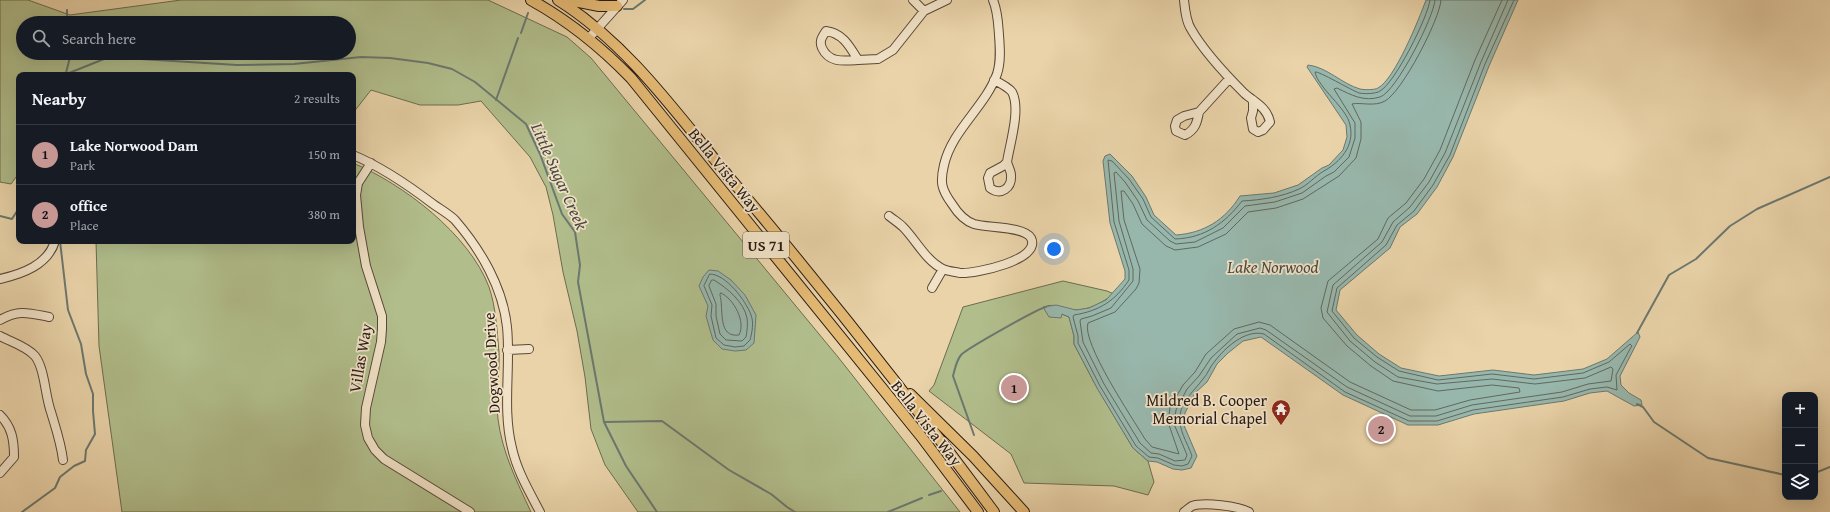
<!DOCTYPE html>
<html lang="en">
<head>
<meta charset="utf-8">
<style>
  :root { --surface:#171b24; --page:#20242c; --text:#f1f3f6; --muted:#9ea1a6; --line:#363941; --accent:#c59692 }
  body { margin:0; font-family:"Gentium Book Plus",serif; background:var(--page); color:var(--text) }
  .controls { position:absolute; right:12px; bottom:12px; display:grid; overflow:hidden; border-radius:8px; box-shadow:0 4px 16px #0002 }
  .controls button { width:36px; height:36px; display:grid; place-items:center; padding:0; border:0; border-bottom:1px solid var(--line); background:var(--surface); color:var(--text); font:20px sans-serif }
  .you { position:absolute; left:1054px; top:249px; width:14px; height:14px; margin:-10px; border:3px solid #fff; border-radius:50%; background:#1a73e8; box-shadow:0 0 0 6px #1a73e833 }
  .badge { display:grid; place-items:center; width:26px; height:26px; border-radius:50%; background:var(--accent); color:#111; font-size:13px; font-weight:700 }
  .pin { position:absolute; translate:-50% -50%; border:2px solid #fff; box-shadow:0 1px 4px #0006 }
  .list { margin:0; padding:0; list-style:none }
  h2 { display:flex; justify-content:space-between; align-items:center; height:52px; margin:0; padding:0 16px; font-size:17px }
  h2 small { font-size:13px; font-weight:400; color:var(--muted) }
  .list li { display:grid; grid-template-columns:26px 1fr auto; gap:12px; align-items:center; box-sizing:border-box; height:60px; padding:0 16px; border-top:1px solid var(--line) }
  .list b { display:block; font-size:15px; white-space:nowrap }
  .list p { margin:0; font-size:13px; white-space:nowrap; color:var(--muted) }
  .list em { font-size:13px; font-style:normal; color:var(--muted) }
  .icon { flex:none; width:22px; height:22px; fill:none; stroke:currentColor; stroke-width:2; stroke-linecap:round; stroke-linejoin:round }
  .map { position:relative; flex:none; width:1830px; height:512px; overflow:hidden }
  .search { position:absolute; background:var(--surface); box-shadow:0 4px 16px #0002; left:16px; top:16px; width:340px; height:44px; display:flex; align-items:center; gap:10px; box-sizing:border-box; padding:0 14px; border-radius:22px; color:var(--muted); font-size:15px }
  .panel { position:absolute; background:var(--surface); box-shadow:0 4px 16px #0002; left:16px; top:72px; width:340px; height:172px; border-radius:8px }
  .map>svg:first-child { display:block }
  .green { fill:#b1be8c; stroke:#6c6c50; fill-rule:evenodd }
  .water { fill:#98b7ac; stroke:#6b786f }
  .lines { fill:none; stroke-linecap:round; stroke-linejoin:round }
  .shore { stroke:#606860; stroke-width:1 }
  .stream { stroke:#6b786f; stroke-width:2 }
  .minor-casing { stroke:#584839; stroke-width:10 }
  .major-casing { stroke:#271a14; stroke-width:12 }
  .minor { stroke:#f1e2c7; stroke-width:8 }
  .major { stroke:#e5ba74; stroke-width:10 }
  .labels { text-anchor:middle; dominant-baseline:central; stroke-width:3.5; stroke-linejoin:round; paint-order:stroke }
  .shield { fill:#f1e2c7; stroke:#64564a; stroke-width:1 }
  .shield-label { font-size:15px; font-weight:bold; fill:#271a14 }
  .street-label { font-size:16px; fill:#271a14; stroke:#f1e2c7 }
  .poi-label { font-size:16px; fill:#271a14; stroke:#f1e2c7; text-anchor:end }
  .water-label { font-size:17px; font-style:italic; fill:#494942; stroke:#f1e2c7 }
</style>
</head>
<body>
<div class="map">
<svg width="1830" height="512" viewBox="0 0 1830 512">
  <rect width="100%" height="100%" fill="#ead3a9"/>
  <filter id="stains"><feTurbulence type="fractalNoise" baseFrequency=".005" numOctaves="4"/><feColorMatrix values="0 0 0 0 .2 0 0 0 0 .09 0 0 0 0 .02 0 0 0 .5 -.17"/></filter>
  <radialGradient id="worn" r=".72"><stop offset=".6" stop-color="#630" stop-opacity="0"/><stop offset="1" stop-color="#630" stop-opacity=".3"/></radialGradient>
  <path class="green" d="M 0,0 L 28,0 L 70,15 L 181,0 L 488,0 L 567,37 L 591,58 L 838,357 L 960,512 L 638,512 L 605,465 L 591,429 L 585,377 L 577,331 L 563,272 L 553,215 L 546,187 L 530,157 L 481,101 L 458,105 L 420,105 L 371,90 L 353,113 L 353,75 L 19,75 L 19,173 L 11,184 L 0,182 ZM 23,23 L 349,23 L 349,53 L 23,53 Z
    M 353,163 C 403,184 469,234 489,287 C 496,307 497,331 499,352 C 500,374 495,397 498,419 C 502,452 517,482 531,512 L 122,512 L 99,346 L 96,241 L 353,241 Z
    M 1063,281 L 1107,291 L 1114,294 C 1103,302 1088,311 1074,310 C 1063,310 1054,302 1044,307 L 1069,317 L 1074,336 L 1074,344 L 1095,384 L 1133,448 L 1148,461 L 1154,482 L 1148,495 L 1114,486 L 1024,483 L 1011,454 L 929,391 L 934,385 L 963,307 Z"/>
  <path class="water" d="M 1426,0 L 1518,0 L 1489,66 L 1453,157 L 1437,187 L 1417,214 L 1400,227 L 1390,248 L 1340,290 L 1336,310 L 1357,335 L 1379,354 L 1401,368 L 1439,376 L 1493,370 L 1534,375 L 1583,369 L 1607,359 L 1638,332 L 1640,337 L 1620,376 L 1621,385 L 1629,393 L 1641,400 L 1642,405 L 1634,406 L 1607,391 L 1590,393 L 1564,401 L 1474,414 L 1438,425 L 1408,425 L 1343,395 L 1261,337 L 1243,341 L 1228,353 L 1217,364 L 1207,382 L 1195,393 L 1185,413 L 1183,423 L 1197,456 L 1191,468 L 1182,470 L 1173,469 L 1157,462 L 1148,461 L 1133,448 L 1097,388 L 1074,344 L 1074,336 L 1069,317 L 1062,314 L 1061,318 L 1049,317 L 1043,307 L 1056,305 L 1076,310 L 1089,308 L 1106,300 L 1125,279 L 1125,271 L 1110,223 L 1103,161 L 1105,156 L 1110,154 L 1132,176 L 1146,197 L 1154,215 L 1176,235 C 1204,233 1225,220 1240,196 L 1274,193 L 1298,185 L 1322,168 L 1329,165 L 1343,150 L 1347,137 L 1346,125 L 1307,67 L 1308,65 C 1327,67 1342,84 1360,89 C 1364,90 1375,90 1378,88 C 1395,79 1419,19 1426,0 Z
    M 709,270 L 718,271 L 731,280 L 745,295 L 756,315 L 754,343 L 746,350 L 735,351 L 722,349 L 713,340 L 706,316 L 708,306 L 699,286 L 703,277 Z"/>
  <g class="lines">
    <path class="shore" d="M 1430,0 C 1428,17 1395,83 1380,91 C 1376,94 1364,94 1359,93 C 1351,90 1319,71 1315,72 C 1318,88 1347,108 1350,125 C 1355,146 1340,162 1324,171 C 1315,176 1308,185 1299,189 C 1282,197 1261,200 1242,201 C 1225,223 1205,238 1175,239 L 1151,217 L 1143,199 L 1129,179 L 1112,161 L 1108,160 L 1114,222 L 1129,270 L 1129,280 C 1115,301 1099,311 1074,315 L 1073,317 L 1078,336 L 1078,343 L 1100,386 L 1136,446 L 1149,457 L 1158,458 L 1174,465 L 1182,466 L 1188,464 L 1192,456 C 1187,442 1178,429 1180,415 C 1182,400 1195,390 1203,379 C 1208,374 1210,366 1215,361 C 1225,348 1245,329 1264,334 L 1345,392 L 1409,421 L 1437,421 L 1473,410 L 1563,397 L 1590,389 L 1607,387 L 1617,390 L 1616,375 L 1630,349 L 1632,346 L 1630,344 L 1609,362 L 1583,373 L 1534,379 L 1492,374 L 1438,380 L 1399,371 L 1377,357 L 1354,338 L 1332,311 L 1337,288 L 1386,245 L 1397,225 L 1414,211 L 1433,185 L 1450,155 L 1485,64 L 1514,0
      M 1435,0 C 1434,17 1396,92 1380,97 C 1364,102 1351,95 1337,88 L 1334,89 L 1355,123 L 1355,138 L 1349,157 L 1334,172 L 1326,176 L 1302,193 L 1275,202 L 1245,206 L 1223,228 L 1195,242 L 1176,244 L 1170,241 L 1147,220 L 1138,201 L 1125,182 L 1116,172 L 1114,173 L 1119,221 L 1133,269 L 1133,281 L 1111,308 L 1092,316 L 1081,319 L 1080,321 L 1083,342 L 1104,384 L 1140,443 L 1151,453 L 1159,454 L 1175,461 L 1185,460 L 1187,455 L 1174,424 L 1176,410 L 1187,389 L 1199,376 L 1211,358 L 1237,334 L 1260,328 L 1266,330 L 1347,387 L 1410,416 L 1436,416 L 1472,405 L 1562,392 L 1588,384 L 1611,381 L 1613,369 L 1611,367 L 1585,378 L 1535,384 L 1492,379 L 1437,384 L 1398,377 L 1375,362 L 1350,341 L 1327,312 L 1333,285 L 1382,242 L 1393,222 L 1410,207 L 1429,182 L 1445,153 L 1481,62 L 1508,0
      M 1441,0 C 1440,19 1402,92 1385,101 C 1375,107 1360,102 1352,104 L 1361,122 L 1361,139 L 1356,158 L 1339,176 L 1303,199 L 1276,208 L 1248,212 L 1226,234 L 1198,247 L 1175,250 L 1166,246 L 1142,224 L 1133,204 L 1124,191 L 1121,191 L 1124,220 L 1140,269 L 1139,283 L 1136,289 L 1115,312 L 1088,323 C 1081,342 1133,419 1145,439 L 1152,447 L 1179,454 L 1168,422 L 1170,408 L 1183,385 L 1195,372 L 1206,354 L 1234,329 L 1259,322 L 1270,325 L 1350,382 L 1411,410 L 1435,410 L 1470,400 L 1520,392 L 1519,388 L 1492,385 L 1438,391 L 1393,381 L 1371,366 L 1347,346 L 1323,318 L 1321,308 L 1328,281 L 1378,239 L 1388,218 L 1406,203 L 1424,179 L 1440,150 L 1475,60 L 1502,0
      M 710,274 C 726,274 746,301 751,315 C 754,322 752,333 750,340 L 744,346 L 735,347 L 724,345 L 716,338 L 711,316 L 712,305 L 704,286 Z
      M 712,280 L 714,280 C 727,288 744,302 747,318 C 748,324 747,331 746,337 L 742,341 L 726,340 L 720,334 L 716,316 L 716,304 L 709,286 Z
      M 721,293 C 734,299 746,322 739,335 C 717,338 724,309 720,295 Z"/>
    <path class="stream" d="M 624,9 L 633,9 L 645,0
      M 67,10 L 67,21 L 68,23
      M 521,33 L 528,13
      M 66,73 L 71,53
      M 64,75 L 109,57 L 237,65 L 294,64 L 361,57 L 390,58 L 428,63 L 452,69 L 475,82 L 526,124 L 540,154 L 562,214 L 575,232 L 580,265 L 578,282 L 604,422 L 626,466 L 657,512
      M 496,100 L 518,38
      M 0,216 L 12,219 L 19,208
      M 1637,333 L 1669,275 L 1696,259 L 1730,226 L 1757,209 L 1830,177
      M 1637,404 L 1643,407 L 1654,422 L 1708,458 L 1785,475
      M 605,422 L 662,421 L 729,470 L 771,494 L 787,507 L 795,512
      M 974,435 L 953,376 C 955,369 956,361 961,355 C 966,349 1039,308 1046,307
      M 1815,473 L 1830,467
      M 929,495 L 941,491
      M 22,512 L 55,488 L 60,477 L 74,466 L 85,461 L 86,450 L 95,434 L 93,411 L 93,394 L 86,374 L 81,344 L 68,310 L 60,241
      M 888,512 L 922,498"/>
    <g class="minor-casing">
      <path id="minor" d="M 913,0 L 924,11
        M 1184,0 C 1185,10 1186,21 1191,29 C 1203,50 1227,76 1244,93 C 1254,102 1267,107 1270,122 L 1263,130 L 1258,132 L 1253,129 L 1251,118 L 1253,111 L 1253,100
        M 589,38 L 623,0
        M 858,60 C 843,61 829,63 822,48 C 819,41 822,37 826,31 C 843,33 850,47 858,60 L 878,59 L 893,50 L 924,11 L 947,0
        M 994,80 C 1000,83 1008,87 1012,92 C 1021,109 1010,143 1007,162 L 1003,166 L 990,173 L 988,178 L 990,188 C 1001,196 1012,188 1011,175 C 1011,171 1008,166 1007,162
        M 1199,112 C 1197,123 1195,130 1185,135 L 1176,131 L 1175,126 L 1177,120 L 1184,116 L 1199,112 L 1229,79
        M 353,155 C 382,167 408,185 433,204 C 440,209 449,214 455,220 C 481,250 503,288 507,327 C 511,367 502,409 512,448 C 517,471 529,491 540,512
        M 371,163 L 358,183 L 356,195 L 359,227 L 366,266 L 382,316 L 382,329 L 381,342 L 366,408 L 365,425 L 368,438 L 375,450 L 384,459 L 470,512
        M 889,216 C 894,220 899,223 903,227 C 916,240 926,261 943,269 C 947,271 956,272 960,273 C 975,274 1042,260 1031,238 C 1024,226 987,228 974,224 C 965,221 957,212 952,204 C 941,189 940,182 944,165 C 952,130 985,107 997,74 C 1001,62 1000,48 999,35 C 998,23 998,12 993,0
        M 0,279 C 22,274 48,265 55,241
        M 932,288 L 943,269
        M 0,320 C 19,309 29,313 49,317
        M 0,336 C 11,342 26,346 35,356 C 45,369 45,396 51,412 C 56,429 61,443 63,460
        M 507,350 L 529,349
        M 0,415 C 12,427 14,440 14,457 L 0,473
        M 1184,512 C 1187,510 1190,507 1192,506 C 1204,502 1238,506 1249,512"/>
    </g>
    <g class="major-casing">
      <path id="major" d="M 531,0 C 569,21 601,47 631,78 L 920,435 L 978,512
        M 558,0 C 628,44 677,114 729,177 C 821,286 910,398 994,512
        M 569,0 L 599,6 L 617,6
        M 910,394 L 973,456 L 1024,512"/>
    </g>
    <use href="#minor" class="minor"/>
    <use href="#major" class="major"/>
  </g>
  <defs>
    <g id="temple-pin" transform="scale(1)"><path d="M0 17L-7.5 6A9.5 9.5 0 1 1 7.5 6Z" fill="#8f2418" stroke="#f1e2c7"/><path d="M0-6L5-2H3V0L6.5 2.5H4V6H1.5V3h-3V6H-4V2.5H-6.5L-3 0V-2H-5Z" fill="#fff"/></g>
  </defs>
  <g fill-rule="evenodd">
    <use href="#temple-pin" x="1281" y="409"/>
  </g>
  <g class="labels">
    <rect class="shield" x="743" y="232" width="46" height="26" rx="3"/>
    <g class="shield-label">
      <text x="766" y="245">US 71</text>
    </g>
    <g class="street-label">
      <text transform="translate(725 170) rotate(51)">Bella Vista Way</text>
      <text transform="translate(360 358) rotate(-80)">Villas Way</text>
      <text transform="translate(491 363) rotate(-93)">Dogwood Drive</text>
      <text transform="translate(927 423) rotate(52)">Bella Vista Way</text>
    </g>
    <g class="poi-label">
      <text x="1267" y="400">Mildred B. Cooper<tspan x="1267" dy="18">Memorial Chapel</tspan></text>
    </g>
    <g class="water-label">
      <text transform="translate(560 176) rotate(66)">Little Sugar Creek</text>
      <text x="1273" y="266">Lake Norwood</text>
    </g>
  </g>
  <rect width="100%" height="100%" filter="url(#stains)"/>
  <rect width="100%" height="100%" fill="url(#worn)"/>
</svg>
<div class="controls">
<button>+</button>
<button>−</button>
<button><svg class="icon" aria-label="layers" viewBox="0 0 24 24"><path d="M12 4l9 5-9 5-9-5zM3 14l9 5 9-5"/></svg></button>
</div>
<div class="you"></div>
<div class="pin badge" style="left:1014px;top:388px">1</div>
<div class="pin badge" style="left:1381px;top:429px">2</div>
<div class="search"><svg class="icon" aria-label="search" viewBox="0 0 24 24"><circle cx="10" cy="10" r="6"/><path d="M15 15l6 6"/></svg>Search here</div>
<section class="panel">
<h2>Nearby<small>2 results</small></h2>
<ul class="list">
<li><span class="badge">1</span><div><b>Lake Norwood Dam</b><p>Park</p></div><em>150 m</em></li>
<li><span class="badge">2</span><div><b>office</b><p>Place</p></div><em>380 m</em></li>
</ul>
</section>
</div>
</body>
</html>
